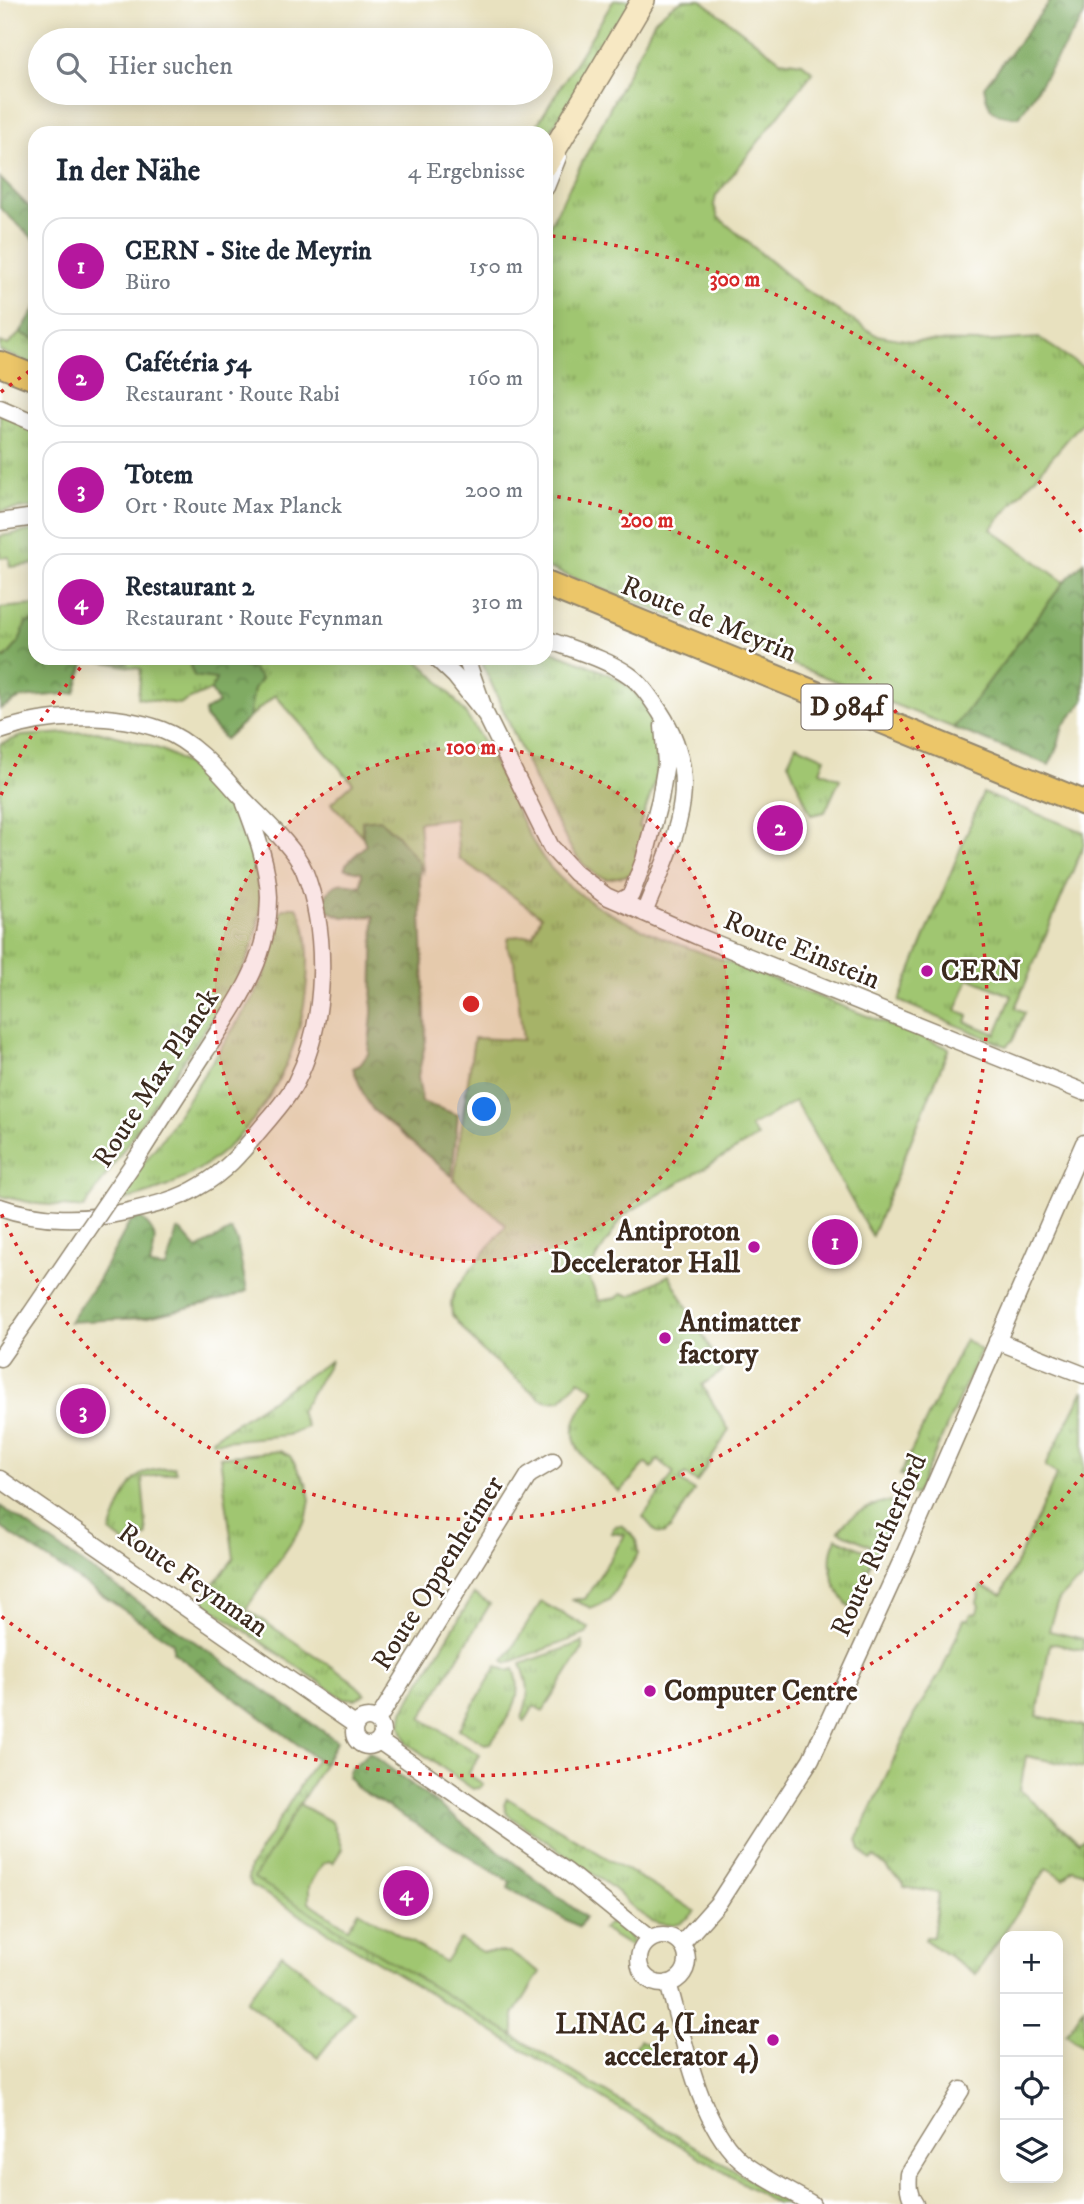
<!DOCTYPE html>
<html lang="de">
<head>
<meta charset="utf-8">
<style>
  :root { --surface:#fff; --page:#f2f2f3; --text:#1f2937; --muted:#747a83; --line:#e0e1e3; --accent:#b5179e }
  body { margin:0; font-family:"IM FELL DW Pica",serif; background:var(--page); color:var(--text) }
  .controls { position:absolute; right:21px; bottom:21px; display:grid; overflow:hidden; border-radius:14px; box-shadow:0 4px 18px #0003 }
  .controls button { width:63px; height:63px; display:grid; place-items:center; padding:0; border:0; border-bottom:2px solid var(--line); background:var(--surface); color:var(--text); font:35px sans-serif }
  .you { position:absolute; left:485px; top:1110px; width:24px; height:24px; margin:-18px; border:5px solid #fff; border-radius:50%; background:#1a73e8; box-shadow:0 0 0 10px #1a73e833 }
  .badge { display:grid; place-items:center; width:46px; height:46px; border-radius:50%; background:var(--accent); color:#fff; font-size:23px; font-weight:700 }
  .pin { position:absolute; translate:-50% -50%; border:4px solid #fff; box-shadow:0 2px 7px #0006 }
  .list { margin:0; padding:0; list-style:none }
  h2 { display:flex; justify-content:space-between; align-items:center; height:91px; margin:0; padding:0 28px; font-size:30px }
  h2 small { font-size:23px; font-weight:400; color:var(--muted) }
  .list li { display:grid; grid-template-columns:46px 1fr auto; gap:21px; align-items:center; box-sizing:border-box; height:98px; margin:0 14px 14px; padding:0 14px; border:2px solid var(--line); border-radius:21px }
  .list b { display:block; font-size:26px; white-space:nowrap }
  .list p { margin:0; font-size:23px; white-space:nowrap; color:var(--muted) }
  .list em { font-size:23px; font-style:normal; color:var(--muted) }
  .icon { flex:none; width:38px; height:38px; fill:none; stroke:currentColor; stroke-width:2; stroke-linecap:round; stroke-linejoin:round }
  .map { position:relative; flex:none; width:1084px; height:2204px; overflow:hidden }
  .search { position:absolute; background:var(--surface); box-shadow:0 4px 18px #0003; left:28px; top:28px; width:525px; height:77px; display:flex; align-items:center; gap:18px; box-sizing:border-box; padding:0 24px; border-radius:38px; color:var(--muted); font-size:26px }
  .panel { position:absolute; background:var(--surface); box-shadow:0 4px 18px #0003; left:28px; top:126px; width:525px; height:539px; border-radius:21px }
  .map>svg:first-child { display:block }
  .grass { fill:url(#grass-tufts); stroke:#6e7848; stroke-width:2; fill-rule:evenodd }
  .forest { fill:url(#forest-crowns); stroke:#5e6a40; stroke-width:2 }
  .park { fill:#a0c671; stroke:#6e7848; stroke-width:2 }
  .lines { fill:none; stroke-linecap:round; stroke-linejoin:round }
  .street-casing { stroke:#92866e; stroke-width:19 }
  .secondary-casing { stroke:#92866e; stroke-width:26 }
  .primary-casing { stroke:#92866e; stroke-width:28 }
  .street { stroke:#fff; stroke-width:16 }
  .secondary { stroke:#f7e8c3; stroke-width:23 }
  .primary { stroke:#ecc669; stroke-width:24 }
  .street-bridge-casing { stroke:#92866e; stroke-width:19; stroke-linecap:butt }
  .street-bridge { stroke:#fff; stroke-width:16 }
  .ring { fill:none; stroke:#d62828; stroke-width:3.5; stroke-dasharray:3.5 7 }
  .poi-dot { fill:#b5179e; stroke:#fff; stroke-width:2.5 }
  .labels { text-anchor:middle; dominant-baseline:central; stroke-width:5; stroke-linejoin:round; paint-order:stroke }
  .shield { fill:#fff; stroke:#766a62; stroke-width:2 }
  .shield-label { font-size:26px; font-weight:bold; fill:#3b2a1e }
  .street-label { font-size:28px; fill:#3b2a1e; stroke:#fff }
  .poi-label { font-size:28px; font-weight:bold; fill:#3b2a1e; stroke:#fff; text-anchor:start }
  .centre { fill:#d62828; stroke:#fff; stroke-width:3.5 }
  .ring-label { font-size:21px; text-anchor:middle; font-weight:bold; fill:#d62828; stroke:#fff; stroke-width:5; stroke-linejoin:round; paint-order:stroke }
</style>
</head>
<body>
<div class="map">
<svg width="1084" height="2204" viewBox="0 0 1084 2204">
  <defs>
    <pattern id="grass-tufts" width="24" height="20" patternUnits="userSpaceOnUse" patternTransform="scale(1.75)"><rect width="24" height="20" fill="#a0c671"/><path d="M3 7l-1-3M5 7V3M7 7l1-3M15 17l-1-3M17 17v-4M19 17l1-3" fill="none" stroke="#84a15c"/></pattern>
    <pattern id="forest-crowns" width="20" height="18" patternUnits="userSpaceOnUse" patternTransform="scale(1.75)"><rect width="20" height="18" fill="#80ab63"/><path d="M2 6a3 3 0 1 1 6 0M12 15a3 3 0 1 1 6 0" fill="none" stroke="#6a8b51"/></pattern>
  </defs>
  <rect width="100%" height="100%" fill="#fff"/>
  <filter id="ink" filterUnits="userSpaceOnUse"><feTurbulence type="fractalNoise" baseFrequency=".0143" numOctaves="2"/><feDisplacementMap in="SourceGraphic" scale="14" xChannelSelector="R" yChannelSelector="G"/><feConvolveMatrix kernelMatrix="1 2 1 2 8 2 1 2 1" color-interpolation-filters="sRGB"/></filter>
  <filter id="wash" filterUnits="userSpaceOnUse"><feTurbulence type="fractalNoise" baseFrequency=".00686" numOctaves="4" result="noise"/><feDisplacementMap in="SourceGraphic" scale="28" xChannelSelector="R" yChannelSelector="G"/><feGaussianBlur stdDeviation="1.57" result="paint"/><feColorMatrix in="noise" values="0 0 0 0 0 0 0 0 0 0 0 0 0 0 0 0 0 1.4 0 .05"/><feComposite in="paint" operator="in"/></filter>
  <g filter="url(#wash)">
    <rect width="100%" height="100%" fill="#e8e1bf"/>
    <path class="grass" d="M 614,0 L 632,0 L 580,87 L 546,137 L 546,133 L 532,133 Z
      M 684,0 L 701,0 L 780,60 L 802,63 L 813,72 L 716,196 L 714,205 L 718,217 L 802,288 L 876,335 L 911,341 L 979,342 L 1039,338 L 1084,368 L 1084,420 L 991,529 L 1064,582 L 954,728 L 546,567 L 546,243 L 549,227 L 655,20 L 673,5 Z
      M 20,333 L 35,339 L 35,365 L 0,351 L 0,342 L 8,345 Z
      M 0,413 L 35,429 L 35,507 L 0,511 Z
      M 35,530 L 35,564 L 10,567 L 9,557 L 0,558 L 0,536 Z
      M 35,605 L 35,621 L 26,623 L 19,643 L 5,658 L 0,657 L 0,608 Z
      M 546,649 C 569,658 594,666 616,678 C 648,696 663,735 657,771 C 654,790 645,809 639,827 L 645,831 L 636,867 L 629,875 L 607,879 L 596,875 L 583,864 L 573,852 L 540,792 L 480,658 L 546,658 Z
      M 84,658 L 415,658 C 455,694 476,725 499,773 C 514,803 526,835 546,862 C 589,919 690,947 755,972 C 820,997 884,1023 949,1048 L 872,1236 L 795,1101 L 750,1127 L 757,1137 L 624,1215 L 587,1273 L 599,1301 L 617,1298 L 622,1293 L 630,1296 L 669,1275 L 723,1371 L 702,1385 L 729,1430 L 697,1482 L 685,1474 L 680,1481 L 694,1491 L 671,1528 L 663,1534 L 657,1533 L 643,1517 L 674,1473 L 658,1460 L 652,1468 L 646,1463 L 620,1492 C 601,1473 562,1449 577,1418 C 581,1408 589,1399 594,1389 L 579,1380 L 561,1400 L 550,1401 L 541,1399 L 481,1350 L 452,1315 L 451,1304 L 455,1290 L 506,1225 L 454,1180 L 474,1038 L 523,1040 L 514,961 C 508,952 506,947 509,937 L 533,935 L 541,916 L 459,858 L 455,818 L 419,822 L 423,872 L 397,835 L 362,821 L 363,837 L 331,803 L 353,783 L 275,695 L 225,739 L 205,717 L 205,711 L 218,703 L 211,690 L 179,704 L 138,698 L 141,669 Z
      M 97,731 C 119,737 143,742 164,751 C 215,775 254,838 260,893 C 263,922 251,951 240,977 L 84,1208 L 38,1204 L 0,1196 L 0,744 L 22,736 Z
      M 796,745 L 825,758 L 820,771 L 840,779 L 825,812 L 811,815 L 788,762 Z
      M 983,793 L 1084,832 L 1084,844 L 1015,1008 L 1025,1012 L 1013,1040 L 1006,1046 L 899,1001 ZM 969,978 L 1012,996 L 996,1034 L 966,1022 L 968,1016 L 956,1010 Z
      M 290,907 L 297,907 C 310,930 309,966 306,991 C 296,1073 247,1151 170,1185 C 152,1193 132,1198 113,1203 L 162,1139 L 255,995 L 267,969 L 277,937 L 278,914 L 283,909 Z
      M 965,1339 L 981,1350 L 916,1495 L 906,1491 L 910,1477 L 900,1475 Z
      M 331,1360 L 300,1412 L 307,1427 L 287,1435 L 213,1442 L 212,1439 Z
      M 1084,1390 L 1084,1579 C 1057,1595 1056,1602 1049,1631 L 1084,1639 L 1084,1650 L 1050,1643 L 1037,1716 L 1084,1726 L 1084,1768 L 1026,1756 L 1020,1790 L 1079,1842 L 1084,1839 L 1084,1873 L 1073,1869 L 1064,1879 L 1047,1868 L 976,1974 L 925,1940 L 926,1937 L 933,1937 L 939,1893 L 904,1887 L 904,1884 L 875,1857 L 871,1860 L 860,1850 L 857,1840 L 914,1715 L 942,1670 L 964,1619 L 968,1619 L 971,1614 L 977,1613 L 979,1606 L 977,1602 L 979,1596 L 978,1595 L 981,1586 L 1002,1595 L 1057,1474 L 1046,1467 L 1046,1464 Z
      M 280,1451 L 290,1456 L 307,1485 L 310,1500 L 306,1521 L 246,1609 L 351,1680 L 365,1694 L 355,1699 L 343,1698 L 203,1602 L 202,1599 L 234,1558 L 220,1457 Z
      M 174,1467 L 176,1472 L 142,1478 L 147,1537 L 140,1538 L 141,1556 L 110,1532 C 116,1516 126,1485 140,1475 C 149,1469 163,1469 174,1467 Z
      M 883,1502 L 899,1503 L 850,1608 C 833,1589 824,1563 836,1538 L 868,1552 L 871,1546 L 839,1531 C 848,1515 866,1508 883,1502 Z
      M 621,1525 L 636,1539 L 638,1554 L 609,1600 L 591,1608 L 571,1599 L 585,1599 L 625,1535 L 611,1533 L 615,1526 Z
      M 474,1594 L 490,1604 L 421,1718 L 480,1755 L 468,1774 L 483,1784 L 480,1788 L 473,1789 L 407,1743 L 401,1725 L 403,1711 Z
      M 541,1602 L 589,1628 L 586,1634 L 507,1663 L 504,1661 Z
      M 583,1642 L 582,1650 L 543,1711 L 534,1706 L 525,1721 L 522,1719 C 529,1694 531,1689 521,1664 Z
      M 497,1666 L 508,1671 L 514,1669 C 526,1700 507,1717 491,1743 L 485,1744 L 459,1729 Z
      M 317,1758 L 324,1764 L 255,1878 L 789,2204 L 777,2204 L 251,1885 L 248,1879 L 250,1867 Z
      M 507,1798 L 695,1911 C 687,1921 675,1927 662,1924 C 642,1921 625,1898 610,1886 C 576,1862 541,1838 507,1814 L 504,1805 Z
      M 610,1923 C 622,1923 628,1932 632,1942 L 630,1946 L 602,1929 Z
      M 282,1954 L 354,2012 L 318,2057 L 246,2001 Z
      M 1084,2008 L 1084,2047 L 1066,2034 Z
      M 640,2040 L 653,2048 L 658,2064 L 634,2050 Z"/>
    <path class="forest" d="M 1051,0 L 1084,0 L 1084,16 L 1019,117 C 992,116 989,112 984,87 Z
      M 0,178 L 35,213 L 35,240 L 0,208 Z
      M 35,309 L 35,339 L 20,333 Z
      M 1084,562 L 1084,701 L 1063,726 L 1057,749 L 1049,765 L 954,728 L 1064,582 Z
      M 35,621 L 35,658 L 126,658 L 127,663 L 86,658 L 75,693 L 20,698 L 0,709 L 0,657 L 6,658 L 19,642 L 26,623 Z
      M 192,658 L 205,662 L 210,658 L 225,658 L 228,663 L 253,669 L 261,679 L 254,689 L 249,718 L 225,739 L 205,717 L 205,711 L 218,703 L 211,690 L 216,679 L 194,676 L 190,666 Z
      M 379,819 L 397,835 L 419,863 L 426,1040 L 418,1076 L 422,1102 L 458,1115 L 452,1176 L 373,1110 L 364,1096 L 353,1068 L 360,1065 L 368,1054 L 372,1014 L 374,916 L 343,917 L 328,911 L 325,897 C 336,879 342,883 361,886 L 362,872 L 345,869 L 346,864 L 366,845 L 363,837 L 362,821 Z
      M 139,1217 C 161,1234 155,1242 150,1266 L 166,1268 L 177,1230 L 181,1231 L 197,1249 L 231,1230 L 237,1241 L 247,1291 L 230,1298 L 144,1318 L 69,1322 L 97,1282 L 130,1222 Z
      M 0,1506 L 337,1741 L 324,1764 L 173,1652 L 173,1643 L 0,1527 Z
      M 369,1752 L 585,1917 L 579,1927 L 508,1888 L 510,1882 L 357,1788 L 348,1777 L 349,1771 Z"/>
    <path class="park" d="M 299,1804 L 332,1822 L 342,1849 L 333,1863 L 329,1861 L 323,1863 L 309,1886 L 309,1902 L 348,1928 L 359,1911 L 445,1962 L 460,1939 L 482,1952 L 509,1952 L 540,1972 L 514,2015 L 514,2036 L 254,1878 Z"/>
  </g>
  <g filter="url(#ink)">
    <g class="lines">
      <g class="street-casing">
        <path id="street" d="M 546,187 L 558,157
          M 0,408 L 35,423
          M 0,522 L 35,517
          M 546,639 C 573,650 605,658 629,675 C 642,684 651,699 660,712 C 707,783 672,843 644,913
          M 436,658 L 455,676 L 486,715 L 551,847 L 575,873 L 606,896 L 697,936 L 1084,1092
          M 466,658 L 483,706
          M 0,731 C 48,714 113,712 162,730 C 191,741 215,767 235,790 C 254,812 293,844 304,870 C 329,933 327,1021 296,1082 C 287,1100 271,1116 258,1132 C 241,1153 224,1173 200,1186 C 178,1200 151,1206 125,1212 C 85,1221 39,1221 0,1207
          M 620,901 L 631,895 L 644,860 L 660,799 L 666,763 L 663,726
          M 139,1155 C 161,1120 183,1086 205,1052 C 238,1001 269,960 269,897 C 268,865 256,833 245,804
          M 997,1341 L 1084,1375
          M 0,1358 L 30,1315
          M 0,1479 L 355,1725
          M354 1732a14 14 0 1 1 28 0a14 14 0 1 1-28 0Z
          M 377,1721 L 529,1475 L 553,1461
          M 379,1741 L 566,1871 L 650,1939
          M639 1960a24 24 0 1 1 48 0a24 24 0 1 1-48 0Z
          M 680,1943 L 686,1939 L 719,1902 L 811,1759 L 901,1562 L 1084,1143
          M 668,1983 C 684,2037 697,2118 738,2158 C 753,2173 792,2192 812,2204
          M 915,2204 C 908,2195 908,2185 909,2174 L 961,2090"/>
      </g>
      <g class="secondary-casing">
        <path id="secondary" d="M 546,164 L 643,0"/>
      </g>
      <g class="primary-casing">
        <path id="primary" d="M 0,364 L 35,378
          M 546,584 L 1084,803"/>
      </g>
      <use href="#street" class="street"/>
      <use href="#secondary" class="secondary"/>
      <use href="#primary" class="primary"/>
      <g class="street-bridge-casing">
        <path id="street-bridge" d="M 30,1315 L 139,1155"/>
      </g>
      <use href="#street-bridge" class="street-bridge"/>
    </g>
  </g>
  <circle cx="471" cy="1004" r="257" fill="#d62828" fill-opacity=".12"/>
  <g class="ring">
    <circle cx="471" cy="1004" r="257"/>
    <path d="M1 795A515 515 0 0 1 88 659M547 495A515 515 0 1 1 1 1213"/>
    <path d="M1083 1474A772 772 0 0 1 1 1616M1 392A772 772 0 0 1 34 368M552 236A772 772 0 0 1 1083 534"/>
  </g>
  <g class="poi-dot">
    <circle cx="927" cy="971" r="7"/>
    <circle cx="754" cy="1247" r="7"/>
    <circle cx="665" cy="1338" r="7"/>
    <circle cx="650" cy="1691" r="7"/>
    <circle cx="773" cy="2040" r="7"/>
  </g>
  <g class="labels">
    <rect class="shield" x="801.5" y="684.5" width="91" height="45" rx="5"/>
    <g class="shield-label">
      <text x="847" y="707">D 984f</text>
    </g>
    <g class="street-label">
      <text transform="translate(709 619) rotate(22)">Route de Meyrin</text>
      <text transform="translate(802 950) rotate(22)">Route Einstein</text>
      <text transform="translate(156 1078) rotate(-57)">Route Max Planck</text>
      <text transform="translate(879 1545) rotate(-66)">Route Rutherford</text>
      <text transform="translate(438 1573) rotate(-58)">Route Oppenheimer</text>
      <text transform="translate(193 1580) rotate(35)">Route Feynman</text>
    </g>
    <g class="poi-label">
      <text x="941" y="971">CERN</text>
      <text x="740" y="1231" text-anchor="end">Antiproton<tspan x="740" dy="32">Decelerator Hall</tspan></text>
      <text x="679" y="1322">Antimatter<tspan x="679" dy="32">factory</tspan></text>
      <text x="664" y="1691">Computer Centre</text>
      <text x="759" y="2024" text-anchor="end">LINAC 4 (Linear<tspan x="759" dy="32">accelerator 4)</tspan></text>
    </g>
  </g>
  <circle cx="471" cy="1004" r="10" class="centre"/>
  <g class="ring-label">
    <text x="735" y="286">300 m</text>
    <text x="647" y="527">200 m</text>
    <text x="471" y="754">100 m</text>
  </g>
</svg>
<div class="controls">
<button>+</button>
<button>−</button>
<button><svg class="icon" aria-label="locate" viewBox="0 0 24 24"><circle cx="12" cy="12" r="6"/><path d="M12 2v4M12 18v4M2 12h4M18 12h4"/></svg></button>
<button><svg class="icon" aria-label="layers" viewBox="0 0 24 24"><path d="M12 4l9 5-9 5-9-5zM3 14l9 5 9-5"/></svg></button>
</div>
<div class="you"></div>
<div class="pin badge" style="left:835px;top:1242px">1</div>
<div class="pin badge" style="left:780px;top:828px">2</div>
<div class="pin badge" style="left:83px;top:1411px">3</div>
<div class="pin badge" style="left:406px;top:1893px">4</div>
<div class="search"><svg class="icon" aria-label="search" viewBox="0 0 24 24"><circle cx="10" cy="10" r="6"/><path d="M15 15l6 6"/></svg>Hier suchen</div>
<section class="panel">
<h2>In der Nähe<small>4 Ergebnisse</small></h2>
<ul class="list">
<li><span class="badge">1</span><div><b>CERN - Site de Meyrin</b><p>Büro</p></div><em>150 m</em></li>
<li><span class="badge">2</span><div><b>Cafétéria 54</b><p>Restaurant · Route Rabi</p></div><em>160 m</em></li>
<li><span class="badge">3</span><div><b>Totem</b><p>Ort · Route Max Planck</p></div><em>200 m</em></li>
<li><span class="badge">4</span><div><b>Restaurant 2</b><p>Restaurant · Route Feynman</p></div><em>310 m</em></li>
</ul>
</section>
</div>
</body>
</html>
